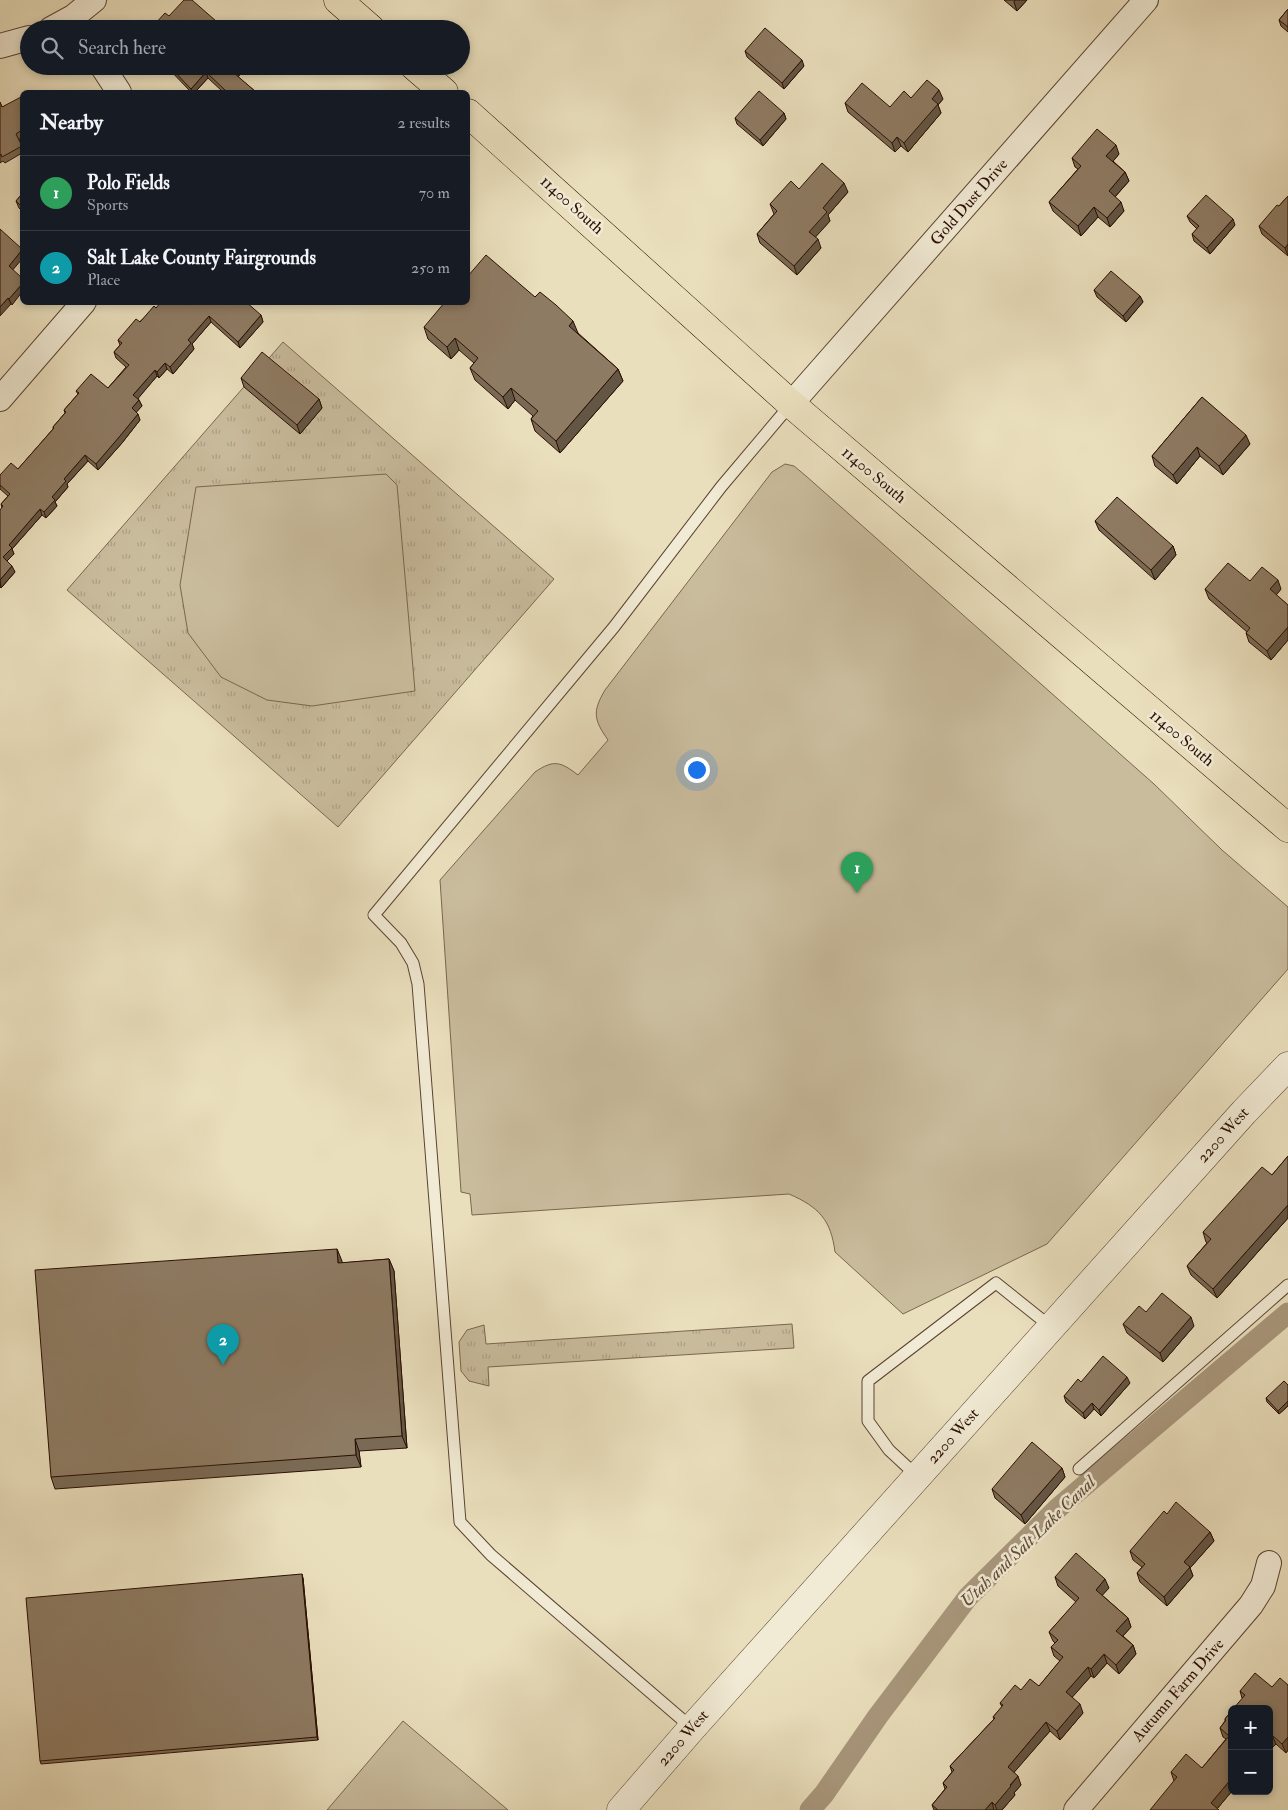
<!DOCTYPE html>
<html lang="en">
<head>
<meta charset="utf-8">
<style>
  :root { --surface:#171b24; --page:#242831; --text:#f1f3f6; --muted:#9ea1a6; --line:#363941; --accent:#c59692 }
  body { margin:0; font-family:"IM FELL Double Pica",serif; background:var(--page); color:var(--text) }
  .controls { position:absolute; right:15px; bottom:15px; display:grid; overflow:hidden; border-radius:8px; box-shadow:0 2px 8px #0003 }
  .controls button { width:45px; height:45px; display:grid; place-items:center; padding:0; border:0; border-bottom:1px solid var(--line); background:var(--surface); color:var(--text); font:25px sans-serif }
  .you { position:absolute; left:696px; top:769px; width:18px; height:18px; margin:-12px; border:4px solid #fff; border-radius:50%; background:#1a73e8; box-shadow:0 0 0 8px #1a73e833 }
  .badge { display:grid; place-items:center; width:32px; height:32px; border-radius:50%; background:var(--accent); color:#fff; font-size:16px; font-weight:700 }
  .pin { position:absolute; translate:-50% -41px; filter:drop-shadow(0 1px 2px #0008) }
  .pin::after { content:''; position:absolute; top:26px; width:18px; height:15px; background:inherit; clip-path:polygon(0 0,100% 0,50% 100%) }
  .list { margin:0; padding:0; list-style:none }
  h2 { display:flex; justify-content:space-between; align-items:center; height:65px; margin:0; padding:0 20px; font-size:21px }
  h2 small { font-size:16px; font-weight:400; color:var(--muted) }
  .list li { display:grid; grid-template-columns:32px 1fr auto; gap:15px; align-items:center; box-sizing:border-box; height:75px; padding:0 20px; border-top:1px solid var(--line) }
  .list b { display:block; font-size:19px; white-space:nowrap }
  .list p { margin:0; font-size:16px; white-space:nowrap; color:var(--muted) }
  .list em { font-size:16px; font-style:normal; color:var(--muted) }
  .icon { flex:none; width:28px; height:28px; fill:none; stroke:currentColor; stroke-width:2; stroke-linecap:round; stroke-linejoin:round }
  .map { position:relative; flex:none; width:1288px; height:1810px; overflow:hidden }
  .search { position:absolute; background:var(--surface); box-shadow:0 2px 8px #0003; left:20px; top:20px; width:450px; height:55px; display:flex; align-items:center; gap:12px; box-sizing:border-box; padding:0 18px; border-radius:28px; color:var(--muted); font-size:19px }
  .panel { position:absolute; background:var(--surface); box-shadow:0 2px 8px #0003; left:20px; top:90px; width:450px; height:215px; border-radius:8px }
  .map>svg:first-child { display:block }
  .grass { fill:url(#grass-tufts); stroke:#7a6650 }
  .pitch { fill:#c9bc9d; stroke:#7a6650 }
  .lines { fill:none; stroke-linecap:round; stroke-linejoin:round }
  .canal { stroke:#a9987d; stroke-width:21 }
  .service-casing { stroke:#5a4331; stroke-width:13 }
  .minor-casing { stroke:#5a4331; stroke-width:26 }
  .tertiary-casing { stroke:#5a4331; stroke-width:29 }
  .primary-casing { stroke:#2a0f02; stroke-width:29 }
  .service { stroke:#f1ead4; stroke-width:11 }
  .minor { stroke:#f1ead4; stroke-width:24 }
  .tertiary { stroke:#f1ead4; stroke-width:28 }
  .primary { stroke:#eadfbd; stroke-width:28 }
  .wall { fill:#7a6a55; stroke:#2a0f02 }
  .shaded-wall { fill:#635645; stroke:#2a0f02 }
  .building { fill:#8e7b63; stroke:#2a0f02 }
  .labels { text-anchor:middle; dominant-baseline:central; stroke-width:5; stroke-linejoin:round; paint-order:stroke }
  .street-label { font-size:16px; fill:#2a0f02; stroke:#f1ead4 }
  .water-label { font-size:18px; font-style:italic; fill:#634d39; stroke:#f1ead4 }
</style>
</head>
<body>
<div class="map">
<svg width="1288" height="1810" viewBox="0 0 1288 1810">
  <defs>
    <pattern id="grass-tufts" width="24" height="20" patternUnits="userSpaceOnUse" patternTransform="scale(1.25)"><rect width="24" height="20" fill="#c9bc9d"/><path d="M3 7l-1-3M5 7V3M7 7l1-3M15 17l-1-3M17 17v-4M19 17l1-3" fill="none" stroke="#ada086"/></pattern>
  </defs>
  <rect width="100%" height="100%" fill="#eadfbd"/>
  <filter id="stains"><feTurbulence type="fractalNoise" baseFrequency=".004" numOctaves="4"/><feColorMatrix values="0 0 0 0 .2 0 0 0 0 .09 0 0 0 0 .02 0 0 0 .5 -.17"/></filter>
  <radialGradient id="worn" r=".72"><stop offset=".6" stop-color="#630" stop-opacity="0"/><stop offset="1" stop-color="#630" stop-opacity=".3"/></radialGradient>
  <path class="grass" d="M 283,342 L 554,579 L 338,827 L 67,590 Z
    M 792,1324 L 794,1348 L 488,1367 L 489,1386 L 469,1381 L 461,1371 L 459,1342 L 467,1330 L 484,1325 L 486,1344 Z"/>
  <path class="pitch" d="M 785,464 L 794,466 L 806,476 L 1154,784 L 1222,850 L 1288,907 L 1288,969 L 1047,1244 L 903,1314 L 835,1252 C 831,1220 819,1207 789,1194 L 472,1215 L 470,1194 L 461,1192 L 440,880 L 535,772 C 554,759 561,762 578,775 L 608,740 C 594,720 592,712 605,690 L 772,472 Z
    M 386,474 L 397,485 L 415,691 L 312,706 L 267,700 L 221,677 L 188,633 L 180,585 L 196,487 Z
    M 403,1721 L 508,1810 L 327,1810 Z"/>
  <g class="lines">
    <path class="canal" d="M 810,1810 L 824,1794 L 878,1716 L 968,1597 L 1058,1508 L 1288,1313"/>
    <g class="service-casing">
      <path id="service" d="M 1079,1469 L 1288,1285
        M 917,1476 L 889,1450 L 868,1421 L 868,1381 L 996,1283 L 1051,1327
        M 692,1728 L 491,1555 L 460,1522 L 418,984 L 413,963 L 401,943 L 374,915 L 614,627 L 721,487 L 791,404"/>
    </g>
    <g class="minor-casing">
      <path id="minor" d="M 51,29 L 73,17 L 94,0
        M 0,46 L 29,38
        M 102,66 L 119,92
        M 0,399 L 84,302
        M 791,404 L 1146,0
        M 1076,1810 L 1251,1605 L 1263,1586 L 1269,1563"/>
    </g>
    <g class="tertiary-casing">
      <path id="tertiary" d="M 621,1810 L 692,1728 L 1244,1112 L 1288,1066"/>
    </g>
    <g class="primary-casing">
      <path id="primary" d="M 338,0 L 371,29
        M 414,66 L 444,92
        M 468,113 L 791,404 L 1288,828"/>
    </g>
    <use href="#service" class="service"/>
    <use href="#minor" class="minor"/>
    <use href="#tertiary" class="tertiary"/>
    <use href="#primary" class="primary"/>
  </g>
  <path class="wall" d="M 1004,0 L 1027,0 L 1017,11 Z
    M 1288,9 L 1288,32 L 1281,26 L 1279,20 Z
    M 745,51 L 804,66 L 784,89 L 747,57 Z
    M 166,66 L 244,66 L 245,69 L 238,77 L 256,92 L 223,92 L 208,78 L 195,92 L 191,92 Z
    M 911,98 L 943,99 L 938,105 L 941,113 L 908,152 L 901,146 L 895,152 L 848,112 L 845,103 L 890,107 Z
    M 22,100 L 22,138 L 19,139 L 22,146 L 22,153 L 5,163 L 3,161 L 0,163 L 0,102 L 2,107 Z
    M 784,113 L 786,119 L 763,146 L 737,124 L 735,118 Z
    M 1119,154 L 1113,161 L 1125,172 L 1129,181 L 1115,197 L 1124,211 L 1110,227 L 1098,217 L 1081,236 L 1053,211 L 1049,202 L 1078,169 L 1075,167 L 1072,158 Z
    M 799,189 L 848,192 L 828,215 L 830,221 L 815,237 L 821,248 L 797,275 L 760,243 L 757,234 L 774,214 L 770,204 Z
    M 22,194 L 22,211 L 19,208 L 16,201 Z
    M 1288,196 L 1288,256 L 1262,234 L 1259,226 L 1279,206 Z
    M 1187,216 L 1235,225 L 1210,254 L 1194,241 L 1192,234 L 1197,229 L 1190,222 Z
    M 1094,290 L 1140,296 L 1143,302 L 1126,322 L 1097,297 Z
    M 156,308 L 261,315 L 263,322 L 240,348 L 211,322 L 192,344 L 194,349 L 173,374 L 167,369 L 159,378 L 157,376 L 138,398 L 142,406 L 136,412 L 140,420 L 122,443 L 98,470 L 88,461 L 67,484 L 68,487 L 55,502 L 57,506 L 46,518 L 42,515 L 12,549 L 14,554 L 7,561 L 15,572 L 1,588 L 0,587 L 0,510 L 2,508 L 1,504 L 8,496 L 0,489 L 0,475 L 18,469 L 53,429 L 53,427 L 65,413 L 64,410 L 78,394 L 76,391 L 108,388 L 126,367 L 116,358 L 114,352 L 120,345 L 118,340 Z
    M 424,327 L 578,333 L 618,369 L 623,381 L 560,453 L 535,431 L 531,419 L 533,416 L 515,400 L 508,409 L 475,380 L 470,368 L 474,363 L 459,350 L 451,359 L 428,339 Z
    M 241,378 L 319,399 L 322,408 L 300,434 L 244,387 Z
    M 1202,397 L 1250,444 L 1223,475 L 1200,456 L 1177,484 L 1155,466 L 1152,456 Z
    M 1095,521 L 1173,546 L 1176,555 L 1155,580 L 1099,530 Z
    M 1250,581 L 1281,589 L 1276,595 L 1288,605 L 1288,640 L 1271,660 L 1249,642 L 1246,633 L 1247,632 L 1209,599 L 1205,589 Z
    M 1288,1156 L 1288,1218 L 1217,1298 L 1191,1275 L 1187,1266 L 1207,1243 L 1206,1242 L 1203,1232 L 1272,1175 Z
    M 337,1249 L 342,1263 L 389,1259 L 394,1271 L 407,1448 L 359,1451 L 361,1467 L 55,1489 L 51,1477 Z
    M 1146,1312 L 1194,1326 L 1163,1362 L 1127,1333 L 1123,1324 Z
    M 1081,1382 L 1130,1383 L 1101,1416 L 1094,1409 L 1085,1419 L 1066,1402 L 1064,1396 Z
    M 1288,1385 L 1288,1406 L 1279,1414 L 1267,1402 L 1266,1398 Z
    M 1062,1468 L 1065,1477 L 1025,1524 L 995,1498 L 992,1489 Z
    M 1167,1514 L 1210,1532 L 1214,1541 L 1190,1568 L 1193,1576 L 1167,1606 L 1140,1582 L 1137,1573 L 1142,1567 L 1133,1560 L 1130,1551 Z
    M 1055,1577 L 1109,1588 L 1102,1595 L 1128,1618 L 1131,1627 L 1123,1636 L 1133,1645 L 1136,1654 L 1119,1674 L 1107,1663 L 1094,1678 L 1091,1676 L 1072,1697 L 1083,1713 L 1060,1740 L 1050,1731 L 1014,1772 L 1021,1785 L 1014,1793 L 1015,1795 L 1002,1810 L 934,1810 L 932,1805 L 945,1789 L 943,1783 L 952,1772 L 950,1766 L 994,1719 L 993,1717 L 1002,1707 L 1000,1703 L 1021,1690 L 1039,1686 L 1060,1661 L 1054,1656 L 1051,1647 L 1055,1643 L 1053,1641 L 1049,1632 L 1076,1602 L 1058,1586 Z
    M 303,1578 L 318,1740 L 41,1764 L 40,1761 Z
    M 1288,1685 L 1288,1750 L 1286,1753 L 1276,1744 L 1269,1751 L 1269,1709 L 1242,1698 L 1240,1691 Z
    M 1232,1710 L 1232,1791 L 1217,1809 L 1174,1781 L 1171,1772 L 1202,1768 L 1226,1739 L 1223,1737 L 1220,1728 L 1225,1721 L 1225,1719 Z"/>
  <path class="shaded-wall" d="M 1015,0 L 1027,0 L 1017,11 L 1014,2 Z
    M 802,60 L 804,66 L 784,89 L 782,83 Z
    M 240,66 L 244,66 L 245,69 L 236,79 L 234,73 Z
    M 206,72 L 208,78 L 195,92 L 192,92 L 191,89 Z
    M 939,90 L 943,99 L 938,105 L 941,113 L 908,152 L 904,143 L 932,99 Z
    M 784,113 L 786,119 L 763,146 L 760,140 Z
    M 897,137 L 901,146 L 895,152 L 892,143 Z
    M 1116,145 L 1119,154 L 1110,165 L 1106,156 Z
    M 1125,172 L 1129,181 L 1112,200 L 1109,191 Z
    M 844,183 L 848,192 L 828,215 L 830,221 L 812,241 L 809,232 L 823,208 Z
    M 1121,202 L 1124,211 L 1110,227 L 1107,218 Z
    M 1094,207 L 1098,217 L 1081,236 L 1078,226 Z
    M 1233,219 L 1235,225 L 1210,254 L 1207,248 Z
    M 818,239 L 821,248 L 797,275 L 794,266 Z
    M 1288,244 L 1288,256 L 1285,248 Z
    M 22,250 L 22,259 L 11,272 L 9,266 Z
    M 22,284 L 22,292 L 12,305 L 9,299 Z
    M 1140,296 L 1143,302 L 1126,322 L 1123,316 Z
    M 8,298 L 11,304 L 0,316 L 0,307 Z
    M 261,315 L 263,322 L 240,348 L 238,342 Z
    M 209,316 L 211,322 L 192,344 L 194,349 L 173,374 L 170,367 L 188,340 Z
    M 573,321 L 578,333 L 573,338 L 569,326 Z
    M 455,338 L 459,350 L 451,359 L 447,347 Z
    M 165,363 L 167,369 L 159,378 L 157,372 Z
    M 618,369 L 623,381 L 560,453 L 556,441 Z
    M 155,370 L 157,376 L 136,401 L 133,395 Z
    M 511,388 L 515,400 L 508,409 L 503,397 Z
    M 319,399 L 322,408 L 300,434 L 297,425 Z
    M 139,400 L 142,406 L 134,415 L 132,408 Z
    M 138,414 L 140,420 L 122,443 L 98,470 L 96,464 Z
    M 1246,435 L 1250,444 L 1223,475 L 1219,466 Z
    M 1197,447 L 1200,456 L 1177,484 L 1173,475 Z
    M 85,455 L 88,461 L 67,484 L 68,487 L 55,502 L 57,506 L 46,518 L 44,512 L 52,497 L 64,479 Z
    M 40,509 L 42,515 L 12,549 L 14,554 L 5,563 L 3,557 L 9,545 Z
    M 1173,546 L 1176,555 L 1155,580 L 1151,570 Z
    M 12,566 L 15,572 L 1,588 L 0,580 Z
    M 1278,580 L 1281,589 L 1273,599 L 1270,589 Z
    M 1288,627 L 1288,640 L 1271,660 L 1267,651 Z
    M 1288,1205 L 1288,1218 L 1217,1298 L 1213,1289 Z
    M 337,1249 L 342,1261 L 343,1275 L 338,1263 Z
    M 389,1259 L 394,1271 L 407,1448 L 402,1436 Z
    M 1191,1317 L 1194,1326 L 1163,1362 L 1160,1353 Z
    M 1127,1377 L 1130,1383 L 1101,1416 L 1099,1410 Z
    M 1288,1401 L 1288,1406 L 1279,1414 L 1278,1411 Z
    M 1092,1403 L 1094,1409 L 1085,1419 L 1083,1413 Z
    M 355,1439 L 359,1451 L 361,1467 L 356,1455 Z
    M 1062,1468 L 1065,1477 L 1025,1524 L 1021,1515 Z
    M 1210,1532 L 1214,1541 L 1190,1568 L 1193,1576 L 1167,1606 L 1164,1597 L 1184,1562 Z
    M 302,1574 L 303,1578 L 318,1740 L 317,1737 Z
    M 1105,1579 L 1109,1588 L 1099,1599 L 1096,1590 Z
    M 1128,1618 L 1131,1627 L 1120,1639 L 1116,1631 Z
    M 1133,1645 L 1136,1654 L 1119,1674 L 1116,1665 Z
    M 1104,1654 L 1107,1663 L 1094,1678 L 1091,1669 Z
    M 1088,1667 L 1091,1676 L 1069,1701 L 1066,1692 Z
    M 1080,1704 L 1083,1713 L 1060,1740 L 1057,1731 Z
    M 1046,1722 L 1050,1731 L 1011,1776 L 1008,1767 Z
    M 1272,1735 L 1276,1744 L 1269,1751 L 1269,1738 Z
    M 1288,1737 L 1288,1750 L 1286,1753 L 1282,1744 Z
    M 1018,1776 L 1021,1785 L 1014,1793 L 1015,1795 L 1002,1810 L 997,1810 L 995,1805 Z
    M 1232,1778 L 1232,1791 L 1216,1810 L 1211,1803 Z
    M 992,1802 L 994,1810 L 985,1810 Z"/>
  <path class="building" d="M 184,0 L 192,0 L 216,21 L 214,23 L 220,29 L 155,29 L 155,28 L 153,26 L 165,13 L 169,16 Z
    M 1288,9 L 1288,27 L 1279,20 Z
    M 765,28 L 802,60 L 782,83 L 745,51 Z
    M 169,66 L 240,66 L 234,73 L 256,92 L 227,92 L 206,72 L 191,89 Z
    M 927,80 L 939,90 L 932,99 L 938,104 L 904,143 L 897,137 L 892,143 L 845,103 L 862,83 L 890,107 L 904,91 L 911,98 Z
    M 759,91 L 784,113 L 760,140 L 735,118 Z
    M 21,97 L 22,100 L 22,130 L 16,134 L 22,146 L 2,157 L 1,154 L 0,155 L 0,102 L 2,107 Z
    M 1097,129 L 1116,145 L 1106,156 L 1125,172 L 1109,191 L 1121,202 L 1107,218 L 1094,207 L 1078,226 L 1049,202 L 1081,166 L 1072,158 Z
    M 822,163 L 844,183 L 823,208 L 827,212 L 809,232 L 818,239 L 794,266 L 757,234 L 777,211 L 770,204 L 791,181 L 799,189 Z
    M 22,194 L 22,207 L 16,201 Z
    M 1206,195 L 1233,219 L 1207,248 L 1192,234 L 1199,226 L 1187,216 Z
    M 1288,196 L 1288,244 L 1285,248 L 1259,226 L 1277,205 L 1279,206 Z
    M 0,229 L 22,249 L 22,250 L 9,266 L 22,278 L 22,284 L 9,299 L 8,298 L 0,307 Z
    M 486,255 L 535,297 L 540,292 L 556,305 L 573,321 L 569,326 L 618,369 L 556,441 L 531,419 L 538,411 L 511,388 L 503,397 L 470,368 L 478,358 L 455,338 L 447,347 L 424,327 L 445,302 L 468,302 L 468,276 Z
    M 1111,271 L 1140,296 L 1123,316 L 1094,290 Z
    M 161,302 L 246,302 L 261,315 L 238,342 L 209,316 L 188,340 L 191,343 L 170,367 L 165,363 L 157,372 L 155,370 L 133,395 L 139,400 L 132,408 L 138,414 L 120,436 L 96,464 L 85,455 L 64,479 L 66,481 L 52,497 L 55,500 L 44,512 L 40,509 L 9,545 L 12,548 L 3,557 L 12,566 L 0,580 L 0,510 L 3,506 L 1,504 L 10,494 L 0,485 L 0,475 L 11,463 L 18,469 L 54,428 L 53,427 L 66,412 L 64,410 L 79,393 L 76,391 L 91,374 L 108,388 L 129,365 L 114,352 L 122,343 L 118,340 L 136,319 L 140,322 L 154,306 L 156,308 Z
    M 262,352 L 319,399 L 297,425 L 241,378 Z
    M 1202,397 L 1246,435 L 1219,466 L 1197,447 L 1173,475 L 1152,456 Z
    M 1117,497 L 1173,546 L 1151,570 L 1095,521 Z
    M 1228,563 L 1250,581 L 1262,567 L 1278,580 L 1270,589 L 1288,605 L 1288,627 L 1267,651 L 1246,633 L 1250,628 L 1205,589 Z
    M 1288,1156 L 1288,1205 L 1213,1289 L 1187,1266 L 1211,1239 L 1203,1232 L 1262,1167 L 1272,1175 Z
    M 337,1249 L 338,1263 L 389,1259 L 402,1436 L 355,1439 L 356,1455 L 51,1477 L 35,1270 Z
    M 1162,1293 L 1191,1317 L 1160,1353 L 1123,1324 L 1139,1306 L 1146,1312 Z
    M 1103,1356 L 1127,1377 L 1099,1410 L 1092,1403 L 1083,1413 L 1064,1396 L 1078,1379 L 1081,1382 Z
    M 1284,1381 L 1288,1385 L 1288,1401 L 1278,1411 L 1266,1398 Z
    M 1032,1442 L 1062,1468 L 1021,1515 L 992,1489 Z
    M 1176,1502 L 1210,1532 L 1184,1562 L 1190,1567 L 1164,1597 L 1137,1573 L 1145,1564 L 1130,1551 L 1164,1511 L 1167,1514 Z
    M 1076,1553 L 1105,1579 L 1096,1590 L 1128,1618 L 1116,1631 L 1133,1645 L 1116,1665 L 1104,1654 L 1091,1669 L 1088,1667 L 1066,1692 L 1080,1704 L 1057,1731 L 1046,1722 L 1008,1767 L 1018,1776 L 1010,1785 L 1011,1786 L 995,1805 L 992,1802 L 985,1810 L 938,1810 L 932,1805 L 947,1787 L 943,1783 L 954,1770 L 950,1766 L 995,1718 L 993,1717 L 1003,1705 L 1000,1703 L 1015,1685 L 1021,1690 L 1030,1679 L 1039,1686 L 1063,1657 L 1051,1647 L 1058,1640 L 1049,1632 L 1079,1598 L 1055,1577 Z
    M 302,1574 L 317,1737 L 40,1761 L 26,1598 Z
    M 1255,1673 L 1272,1687 L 1280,1678 L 1288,1685 L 1288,1737 L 1282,1744 L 1272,1735 L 1269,1738 L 1269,1709 L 1233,1709 L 1245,1695 L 1240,1691 Z
    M 1232,1710 L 1232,1778 L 1211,1803 L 1219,1810 L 1150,1810 L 1177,1777 L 1171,1772 L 1186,1754 L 1202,1768 L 1229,1736 L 1220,1728 L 1226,1720 L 1225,1719 Z"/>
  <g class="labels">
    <g class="street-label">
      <text transform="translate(969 202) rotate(-49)">Gold Dust Drive</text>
      <text transform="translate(572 205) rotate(42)">11400 South</text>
      <text transform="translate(874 475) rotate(40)">11400 South</text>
      <text transform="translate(1182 738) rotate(40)">11400 South</text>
      <text transform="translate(1223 1135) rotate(-48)">2200 West</text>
      <text transform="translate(953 1436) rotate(-48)">2200 West</text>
      <text transform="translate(1178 1690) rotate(-49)">Autumn Farm Drive</text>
      <text transform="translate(683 1738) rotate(-49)">2200 West</text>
    </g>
    <g class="water-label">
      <text transform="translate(1028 1542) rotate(-44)">Utah and Salt Lake Canal</text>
    </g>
  </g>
  <rect width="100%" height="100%" filter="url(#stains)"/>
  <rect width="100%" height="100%" fill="url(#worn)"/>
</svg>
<div class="controls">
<button>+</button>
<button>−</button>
</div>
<div class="you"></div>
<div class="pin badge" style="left:857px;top:893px;background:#2e9e5b">1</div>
<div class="pin badge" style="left:223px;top:1365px;background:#0f9aa8">2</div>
<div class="search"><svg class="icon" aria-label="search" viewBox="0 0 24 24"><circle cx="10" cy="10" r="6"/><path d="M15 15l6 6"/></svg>Search here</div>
<section class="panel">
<h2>Nearby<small>2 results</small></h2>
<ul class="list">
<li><span class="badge" style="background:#2e9e5b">1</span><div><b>Polo Fields</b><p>Sports</p></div><em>70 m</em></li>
<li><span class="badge" style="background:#0f9aa8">2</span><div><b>Salt Lake County Fairgrounds</b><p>Place</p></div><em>250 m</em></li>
</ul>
</section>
</div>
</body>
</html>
